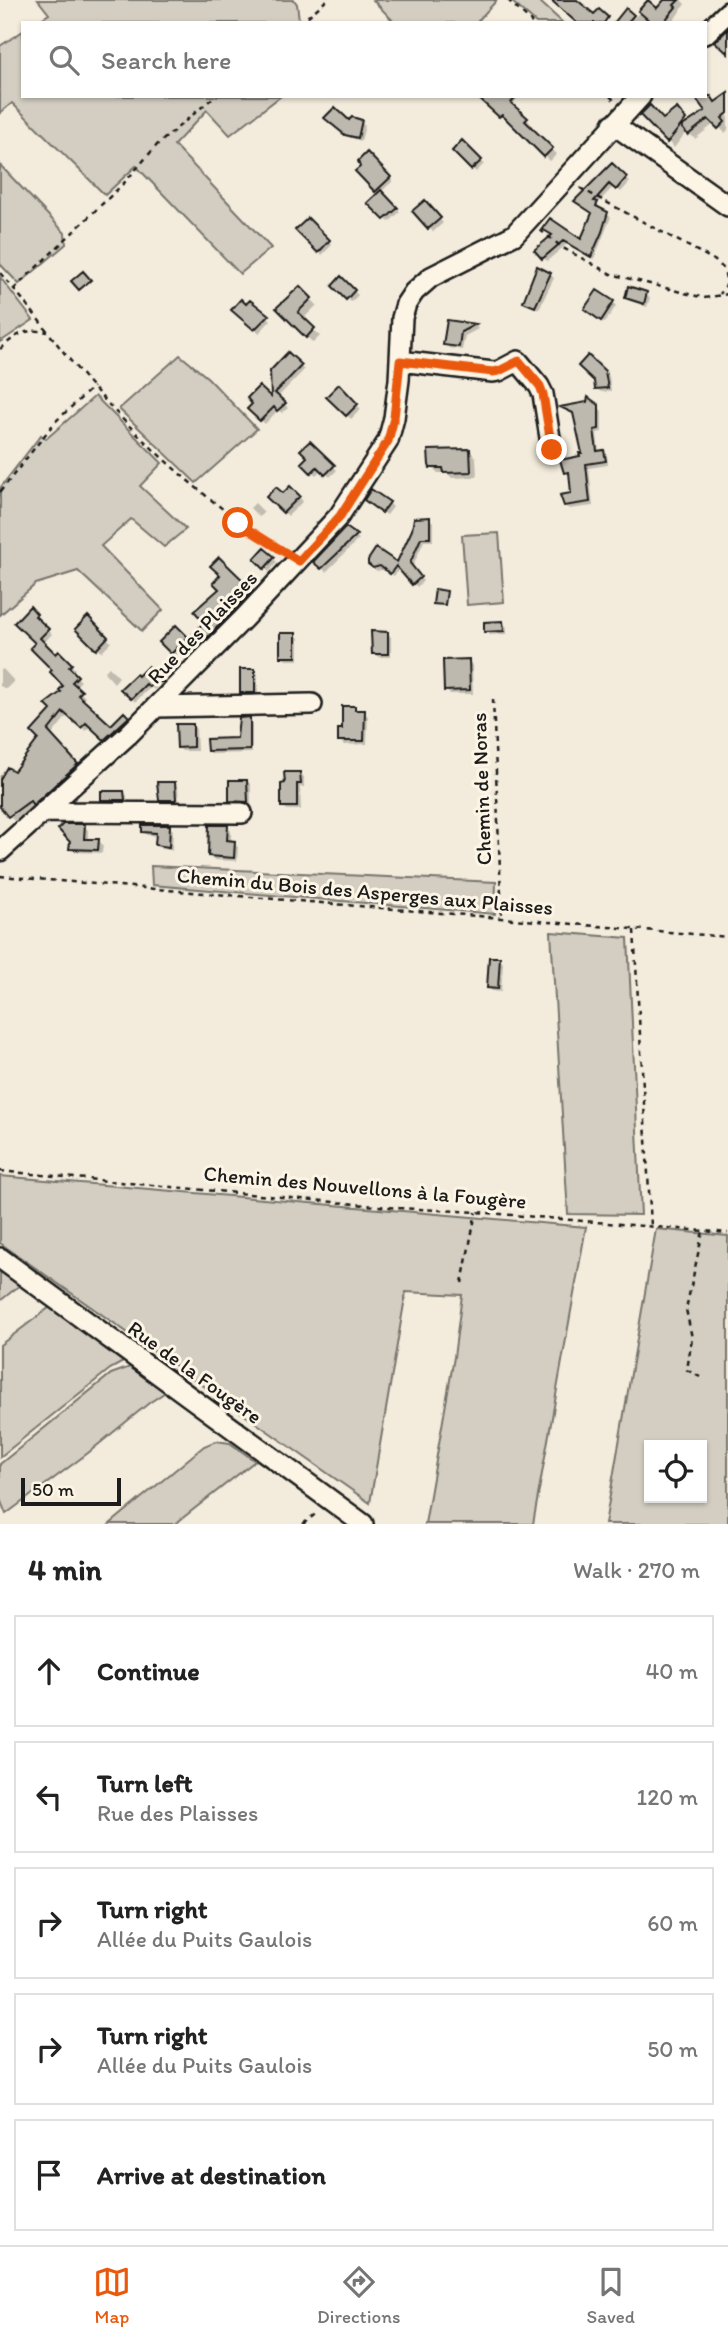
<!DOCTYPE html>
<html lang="en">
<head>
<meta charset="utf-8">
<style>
  :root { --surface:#fff; --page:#f6f6f6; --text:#222; --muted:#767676; --line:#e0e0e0; --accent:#ea580c }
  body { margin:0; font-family:Itim,sans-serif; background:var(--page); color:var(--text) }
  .controls { position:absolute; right:21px; bottom:21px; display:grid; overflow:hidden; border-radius:0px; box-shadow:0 2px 5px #0004 }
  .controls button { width:63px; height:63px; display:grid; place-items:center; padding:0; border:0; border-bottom:2px solid var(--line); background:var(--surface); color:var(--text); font:35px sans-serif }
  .scale { position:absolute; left:21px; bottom:18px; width:100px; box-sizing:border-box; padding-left:7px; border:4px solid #1c1c1c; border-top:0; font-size:19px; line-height:24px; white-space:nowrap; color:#1c1c1c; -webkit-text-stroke:5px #fcf5e5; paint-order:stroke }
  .stop { position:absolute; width:21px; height:21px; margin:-16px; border:5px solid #ea580c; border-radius:50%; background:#fff }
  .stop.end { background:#ea580c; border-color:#fff; box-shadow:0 2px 7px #0008 }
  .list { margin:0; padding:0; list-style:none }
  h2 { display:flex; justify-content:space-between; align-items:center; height:91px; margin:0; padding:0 28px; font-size:30px }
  h2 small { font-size:23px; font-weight:400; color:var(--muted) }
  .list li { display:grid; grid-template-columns:46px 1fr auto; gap:21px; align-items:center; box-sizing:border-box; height:112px; margin:0 14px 14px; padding:0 14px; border:2px solid var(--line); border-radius:0px }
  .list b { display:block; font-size:26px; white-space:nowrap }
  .list p { margin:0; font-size:23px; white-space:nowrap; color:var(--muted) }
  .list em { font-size:23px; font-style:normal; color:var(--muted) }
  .icon { flex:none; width:38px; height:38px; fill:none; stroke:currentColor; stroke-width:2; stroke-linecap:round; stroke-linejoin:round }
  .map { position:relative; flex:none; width:728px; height:1524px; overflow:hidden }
  .search { position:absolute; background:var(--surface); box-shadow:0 2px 5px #0004; left:21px; right:21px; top:21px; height:77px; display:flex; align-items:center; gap:18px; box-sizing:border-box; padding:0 24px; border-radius:0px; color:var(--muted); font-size:26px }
  .sheet { height:721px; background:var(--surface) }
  nav { display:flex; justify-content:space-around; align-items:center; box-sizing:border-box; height:98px; border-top:2px solid var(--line); background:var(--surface); font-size:19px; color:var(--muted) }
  nav a { display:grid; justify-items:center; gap:4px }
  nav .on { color:var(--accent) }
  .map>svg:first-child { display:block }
  .green { fill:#d3cec1; stroke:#78756e; stroke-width:2; fill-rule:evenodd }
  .shadow { fill:#0003 }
  .building { fill:#beb9ae; stroke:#1c1c1c; stroke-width:2 }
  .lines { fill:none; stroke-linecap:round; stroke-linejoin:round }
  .minor-casing { stroke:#1c1c1c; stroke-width:24 }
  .path { stroke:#1c1c1c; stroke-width:2.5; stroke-dasharray:5 5; stroke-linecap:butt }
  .minor { stroke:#fcf5e5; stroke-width:19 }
  .route { stroke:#ea580c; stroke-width:9 }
  .labels { text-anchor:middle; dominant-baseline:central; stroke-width:6; stroke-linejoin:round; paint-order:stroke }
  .street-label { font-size:21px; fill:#1c1c1c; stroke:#fcf5e5 }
</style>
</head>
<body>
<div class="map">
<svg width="728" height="1524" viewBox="0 0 728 1524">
  <rect width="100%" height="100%" fill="#f3ecdd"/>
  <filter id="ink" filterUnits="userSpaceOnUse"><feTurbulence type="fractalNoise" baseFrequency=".0143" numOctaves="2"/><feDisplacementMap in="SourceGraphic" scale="14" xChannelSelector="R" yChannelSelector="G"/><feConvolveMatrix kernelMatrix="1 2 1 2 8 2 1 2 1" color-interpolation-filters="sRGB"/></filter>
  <g filter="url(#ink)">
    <path class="green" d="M 38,0 L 294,0 L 297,4 L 299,20 L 296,23 L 35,23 L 49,14 Z
      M 373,0 L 497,0 L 476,23 L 395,23 Z
      M 510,0 L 538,0 L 563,23 L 536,23 Z
      M 23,31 L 23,96 L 281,96 L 230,135 L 207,110 L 174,145 L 271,248 L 240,274 L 136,166 L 105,195 L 12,103 L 0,113 L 0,46 Z
      M 0,165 L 65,233 L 66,244 L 19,284 L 0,264 Z
      M 0,277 L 33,320 L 0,342 Z
      M 180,355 L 208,378 L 257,429 L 196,483 L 119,409 Z
      M 95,396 L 162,463 L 140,486 L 186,529 L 164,547 L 131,519 L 101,546 L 163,610 L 142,631 L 78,571 L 36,584 L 0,615 L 0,488 L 41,435 L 46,439 Z
      M 499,533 L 504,602 L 467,605 L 462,535 Z
      M 151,866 L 496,882 L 495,914 L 152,885 Z
      M 551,932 L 628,938 L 641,1215 L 568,1214 Z
      M 0,1176 L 586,1227 L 533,1524 L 425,1524 L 454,1357 L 462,1295 L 406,1292 L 370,1503 L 0,1243 Z
      M 656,1229 L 728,1236 L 728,1524 L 605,1524 ZM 702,1445 L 702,1498 L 649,1498 L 649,1445 Z
      M 0,1269 L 20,1285 L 0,1301 Z
      M 50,1307 L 123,1362 L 110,1369 L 0,1457 L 0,1345 Z
      M 130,1367 L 167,1391 L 149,1403 L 88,1453 L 6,1514 L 0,1499 L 0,1464 L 111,1374 Z
      M 216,1441 L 230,1443 L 255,1461 L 175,1524 L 110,1524 L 204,1446 Z"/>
    <path class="shadow" d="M 667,0 L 681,0 L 685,4 L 672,23 L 623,23 L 626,11 L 634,18 L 648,3 L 657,10 Z
      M 705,90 L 716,104 L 728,95 L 728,130 L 725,133 L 715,123 L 695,139 L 687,131 L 674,148 L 643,115 L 663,121 L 677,111 L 689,124 L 708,111 Z
      M 506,96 L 532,125 L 529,128 L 557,154 L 550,161 L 508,119 L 506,121 L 487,104 Z
      M 330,122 L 361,122 L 365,126 L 361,141 L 351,138 Z
      M 462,143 L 484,164 L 476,172 L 454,151 Z
      M 367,155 L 393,181 L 381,192 L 400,212 L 389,222 L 370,203 L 379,194 L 358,171 Z
      M 612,166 L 630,182 L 621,192 L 614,186 L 597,204 L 599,209 L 611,217 L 594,259 L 567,244 L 547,261 L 537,251 L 554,236 L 582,242 L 594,214 L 580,204 Z
      M 425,202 L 443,223 L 433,232 L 414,212 Z
      M 308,220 L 332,245 L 322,255 L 298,230 Z
      M 550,274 L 554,278 L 539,309 L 529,305 L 525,301 Z
      M 341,279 L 358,295 L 351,302 L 334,286 Z
      M 300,288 L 317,305 L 303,319 L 320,336 L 313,343 L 278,308 Z
      M 646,294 L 650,298 L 647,307 L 630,301 L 626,297 Z
      M 613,302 L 616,306 L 605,323 L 590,313 Z
      M 233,310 L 267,316 L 271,320 L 259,333 Z
      M 448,322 L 476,326 L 478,329 L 465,336 L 462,350 L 449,348 L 445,344 Z
      M 289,355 L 304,370 L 278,397 L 288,408 L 282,413 L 278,410 L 265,424 L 250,409 L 255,404 L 273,402 L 272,371 Z
      M 588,357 L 609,376 L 611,391 L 601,392 L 597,389 Z
      M 339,387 L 361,409 L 351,419 L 329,397 Z
      M 598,407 L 602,411 L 602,432 L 597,433 L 599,452 L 603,451 L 607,455 L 608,465 L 589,468 L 593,506 L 569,509 L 565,506 L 573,494 L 570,476 L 566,472 L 584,454 L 575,415 L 564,408 Z
      M 310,443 L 337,470 L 330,477 L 322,469 L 316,475 L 304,463 L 310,457 Z
      M 470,451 L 476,457 L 477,477 L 452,478 L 447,473 L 438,473 L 432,467 Z
      M 290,488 L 303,501 L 288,516 L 269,497 L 283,496 Z
      M 255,503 L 264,512 L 259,517 L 250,508 Z
      M 389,503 L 393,507 L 387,515 L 370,504 Z
      M 430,519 L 433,522 L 433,541 L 424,541 L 412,568 L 423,581 L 417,587 L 400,568 L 394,576 L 385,569 L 377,571 L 369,564 L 398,565 Z
      M 355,536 L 359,539 L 326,572 L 316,562 Z
      M 264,550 L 277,562 L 269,572 L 256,559 Z
      M 222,575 L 234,575 L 256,595 L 205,647 L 193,636 L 206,622 L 221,589 Z
      M 30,609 L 52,634 L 43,644 L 56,657 L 59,653 L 75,669 L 72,672 L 81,681 L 75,687 L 85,697 L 81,701 L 111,728 L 124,714 L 132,722 L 109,743 L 91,726 L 86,731 L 68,715 L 51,736 L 81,769 L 38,808 L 35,805 L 14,821 L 0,805 L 0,774 L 3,777 L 15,774 L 40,739 L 66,686 L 37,643 Z
      M 88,619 L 111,642 L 101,652 L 77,629 Z
      M 503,623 L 507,627 L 507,634 L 490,635 L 486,631 Z
      M 176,627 L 191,642 L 176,656 L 162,642 Z
      M 387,633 L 391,637 L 391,657 L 378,657 L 374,653 Z
      M 295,634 L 299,638 L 299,660 L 286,660 L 282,657 Z
      M 468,661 L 472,665 L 473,694 L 450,694 L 446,690 Z
      M 109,667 L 119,677 L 114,683 L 104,672 Z
      M 3,669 L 14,681 L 6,689 L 0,686 L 0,671 Z
      M 148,669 L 165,685 L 158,686 L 154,690 L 151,687 L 135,702 L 123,689 Z
      M 255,670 L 258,674 L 258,696 L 246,696 L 242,692 Z
      M 355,708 L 368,716 L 367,744 L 344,745 L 340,741 Z
      M 249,719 L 252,722 L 252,753 L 212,754 L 209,751 L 239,740 Z
      M 192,725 L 196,729 L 197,751 L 182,751 L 178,747 Z
      M 300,773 L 304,777 L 304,787 L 300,787 L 301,810 L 287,810 L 283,806 Z
      M 247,781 L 251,785 L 251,805 L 235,804 L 231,800 Z
      M 174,784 L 178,787 L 179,804 L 165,803 L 161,800 Z
      M 124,792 L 127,796 L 127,803 L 106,803 L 102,799 Z
      M 84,826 L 88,830 L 88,840 L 99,841 L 103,845 L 102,853 L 75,852 L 71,848 Z
      M 169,827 L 173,830 L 172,850 L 161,849 L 157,845 L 157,836 L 147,835 L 143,831 Z
      M 227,827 L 231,831 L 231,842 L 238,847 L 237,861 L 213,860 L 209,856 Z
      M 499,959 L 503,963 L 501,992 L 492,991 L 488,987 Z"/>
    <path class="building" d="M 551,0 L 577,0 L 594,14 L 599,9 L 608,17 L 604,23 L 577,23 Z
      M 648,0 L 657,8 L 664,0 L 679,0 L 674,5 L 676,7 L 663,23 L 652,23 L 638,11 Z
      M 626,8 L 634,15 L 627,23 L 614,23 Z
      M 728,29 L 728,54 L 715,42 Z
      M 728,93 L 728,113 L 722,118 L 725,122 L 718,129 L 708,119 L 688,135 L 681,127 L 705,111 L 694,96 L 711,96 L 715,102 Z
      M 476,96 L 517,96 L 511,103 L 528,118 L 525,121 L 553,148 L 544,157 L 502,115 L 499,117 Z
      M 650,105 L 663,119 L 677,108 L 686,119 L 667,143 L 640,115 Z
      M 335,107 L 349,120 L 352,117 L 362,120 L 358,138 L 345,135 L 324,118 Z
      M 462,140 L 482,160 L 471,170 L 452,151 Z
      M 367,152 L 391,177 L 375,192 L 355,171 L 360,167 L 358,161 Z
      M 612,163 L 627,177 L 616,190 L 609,184 L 594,201 L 598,202 L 596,206 L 608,212 L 602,232 L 591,257 L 563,241 L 542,259 L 534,250 L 552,235 L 542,229 L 550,218 L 581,239 L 592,213 L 574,201 Z
      M 381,190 L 398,208 L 384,220 L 367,203 Z
      M 425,200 L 441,218 L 428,229 L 412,211 Z
      M 308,218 L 330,240 L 318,253 L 295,230 Z
      M 537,266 L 551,273 L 535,307 L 523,302 Z
      M 83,271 L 91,280 L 79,290 L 71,281 Z
      M 341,276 L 355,290 L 346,300 L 332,286 Z
      M 300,286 L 312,298 L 298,312 L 315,328 L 306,338 L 276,308 Z
      M 628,286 L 647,292 L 644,304 L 625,298 Z
      M 597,290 L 614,301 L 601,321 L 584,309 Z
      M 241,299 L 246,304 L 250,300 L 269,315 L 254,330 L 231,310 Z
      M 447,320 L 476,324 L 461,332 L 459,347 L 443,345 Z
      M 288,352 L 302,365 L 275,393 L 286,403 L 277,411 L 274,407 L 260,421 L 247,409 L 252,404 L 247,398 L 259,386 L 271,397 L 270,371 Z
      M 588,355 L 605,371 L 608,388 L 595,389 L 594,381 L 578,366 Z
      M 339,384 L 358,404 L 346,416 L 326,397 Z
      M 588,397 L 599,405 L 599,429 L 594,430 L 597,451 L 604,450 L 606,461 L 586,464 L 590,502 L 564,506 L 560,495 L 571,493 L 569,472 L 564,473 L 560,460 L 580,456 L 579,453 L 582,453 L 573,413 L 560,407 L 587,402 Z
      M 310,441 L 335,465 L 325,475 L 317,467 L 311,473 L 301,463 L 307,457 L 300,450 Z
      M 470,449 L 471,472 L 444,473 L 443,468 L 430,468 L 429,465 L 428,450 Z
      M 290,486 L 300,496 L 283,513 L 266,497 L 276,487 L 283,493 Z
      M 371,489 L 390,502 L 382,513 L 364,500 Z
      M 430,517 L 430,538 L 421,538 L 410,563 L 421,577 L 412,585 L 396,566 L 390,574 L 380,566 L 373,568 L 368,564 L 368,560 L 376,548 L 397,562 L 412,530 L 414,518 Z
      M 346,527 L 357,535 L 321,569 L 313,562 Z
      M 264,548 L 275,557 L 264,569 L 254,559 Z
      M 219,557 L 253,590 L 200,645 L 191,636 L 204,622 L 194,611 L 219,589 L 213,583 L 220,575 L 210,566 Z
      M 435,589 L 447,591 L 445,605 L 433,604 Z
      M 30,606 L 37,614 L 35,616 L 49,629 L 40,638 L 56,654 L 59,651 L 72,664 L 69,667 L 78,676 L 72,682 L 82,691 L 78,695 L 111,725 L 124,712 L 129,717 L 104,740 L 86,723 L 81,728 L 63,712 L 48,731 L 78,764 L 33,805 L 30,801 L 8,817 L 0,807 L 0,779 L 7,767 L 14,771 L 38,739 L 31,732 L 51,710 L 45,704 L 61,692 L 59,690 L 63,686 L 50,672 L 52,670 L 30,648 L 35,643 L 14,623 Z
      M 88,616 L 108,637 L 96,650 L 75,629 Z
      M 503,621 L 504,631 L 484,632 L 484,622 Z
      M 176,625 L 188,637 L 171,654 L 159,642 Z
      M 371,631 L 388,632 L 388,654 L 372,654 Z
      M 280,633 L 296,633 L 296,657 L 280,657 Z
      M 469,659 L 470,690 L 444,691 L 443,660 Z
      M 148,666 L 164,682 L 153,682 L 149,687 L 146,684 L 131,699 L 120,689 L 136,674 L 138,676 Z
      M 240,669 L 255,669 L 255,693 L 240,693 Z
      M 342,706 L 355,706 L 355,710 L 365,710 L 364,741 L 338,741 L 338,729 L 342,729 Z
      M 250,717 L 250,750 L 207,751 L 206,739 L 237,738 L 239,718 Z
      M 176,724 L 193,724 L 193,747 L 177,748 Z
      M 284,772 L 300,772 L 301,784 L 297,784 L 297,807 L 281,807 L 281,784 L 285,783 Z
      M 229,780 L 247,780 L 248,802 L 229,801 Z
      M 157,782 L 175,782 L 176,800 L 159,800 Z
      M 101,791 L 124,791 L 125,800 L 101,800 Z
      M 63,824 L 85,824 L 84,839 L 99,839 L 98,850 L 69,849 L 70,842 L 58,829 Z
      M 142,825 L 170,825 L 169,847 L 155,845 L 156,833 L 142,832 Z
      M 209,825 L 228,825 L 227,840 L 235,841 L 234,858 L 208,856 Z
      M 489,957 L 500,957 L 498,989 L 487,988 Z"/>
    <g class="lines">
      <g class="minor-casing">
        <path id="minor" d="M 705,34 L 728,12
          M 613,124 L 728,206
          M 400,361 L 493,372 L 499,371 L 518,361 L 539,386 L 543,394 L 552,450
          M 156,707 L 312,704
          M 44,812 L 242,813
          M 0,851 L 129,734 L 244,618 L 339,516 L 388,441 L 394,418 L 399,380 L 402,318 L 406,304 L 414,292 L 431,277 L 514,235 L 641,96
          M 0,1258 L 363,1524"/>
      </g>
      <path class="path" d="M 508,0 L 532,23
        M 300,23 L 327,0
        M 610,96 L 616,102
        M 580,188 L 714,260 L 724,269 L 727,284 L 720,294
        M 540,230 L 563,248 L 611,274 L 704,298 L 728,294
        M 0,273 C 30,306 55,343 84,377 C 143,445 209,504 284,552
        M 14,289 L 125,182 L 157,145 L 215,96
        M 0,349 C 17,334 25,328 48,332
        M 0,492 L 55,422 L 93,387
        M 493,699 L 502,919
        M 0,876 L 728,937
        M 634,930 L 651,1226
        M 0,1171 L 399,1208 L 476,1212 L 728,1233
        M 462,1283 L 476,1212
        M 700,1377 L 687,1370 L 692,1338 L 686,1309 L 703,1231
        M 303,1524 L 318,1512"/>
      <use href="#minor" class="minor"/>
    </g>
  </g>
  <g class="lines" filter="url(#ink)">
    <path class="route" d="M 238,523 L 299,561 L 340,516 L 388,441 L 394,418 L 400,361 L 493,372 L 499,371 L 519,361 L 540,386 L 543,394 L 552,450"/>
  </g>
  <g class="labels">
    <g class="street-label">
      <text transform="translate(202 627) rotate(-46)">Rue des Plaisses</text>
      <text transform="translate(481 789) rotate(-92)">Chemin de Noras</text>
      <text transform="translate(365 891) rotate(5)">Chemin du Bois des Asperges aux Plaisses</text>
      <text transform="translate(365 1187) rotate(5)">Chemin des Nouvellons à la Fougère</text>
      <text transform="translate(195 1372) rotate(36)">Rue de la Fougère</text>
    </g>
  </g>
</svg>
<div class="controls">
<button><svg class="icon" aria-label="locate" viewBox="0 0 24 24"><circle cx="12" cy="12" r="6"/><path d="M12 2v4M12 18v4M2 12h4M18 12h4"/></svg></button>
</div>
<div class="scale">50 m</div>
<div class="stop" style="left:238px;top:523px"></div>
<div class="stop end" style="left:552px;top:450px"></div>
<div class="search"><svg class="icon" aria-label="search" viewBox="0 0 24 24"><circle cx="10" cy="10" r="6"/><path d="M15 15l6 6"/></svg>Search here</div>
</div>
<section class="sheet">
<h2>4 min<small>Walk · 270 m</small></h2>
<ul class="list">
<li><svg class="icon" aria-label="ahead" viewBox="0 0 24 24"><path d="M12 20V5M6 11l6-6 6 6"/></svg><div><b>Continue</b></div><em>40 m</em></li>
<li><svg class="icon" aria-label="left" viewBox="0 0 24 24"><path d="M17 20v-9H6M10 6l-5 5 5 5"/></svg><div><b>Turn left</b><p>Rue des Plaisses</p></div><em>120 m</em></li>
<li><svg class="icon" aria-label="right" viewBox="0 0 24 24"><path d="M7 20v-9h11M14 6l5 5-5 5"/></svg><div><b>Turn right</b><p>Allée du Puits Gaulois</p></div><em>60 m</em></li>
<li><svg class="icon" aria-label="right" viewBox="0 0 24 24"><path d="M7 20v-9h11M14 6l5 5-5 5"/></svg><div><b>Turn right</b><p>Allée du Puits Gaulois</p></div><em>50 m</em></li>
<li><svg class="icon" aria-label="arrive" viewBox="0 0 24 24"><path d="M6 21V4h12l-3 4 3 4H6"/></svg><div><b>Arrive at destination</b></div></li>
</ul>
</section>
<nav>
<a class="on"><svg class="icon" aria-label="map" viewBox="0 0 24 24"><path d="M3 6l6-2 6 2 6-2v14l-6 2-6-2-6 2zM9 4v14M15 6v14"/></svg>Map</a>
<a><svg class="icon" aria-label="directions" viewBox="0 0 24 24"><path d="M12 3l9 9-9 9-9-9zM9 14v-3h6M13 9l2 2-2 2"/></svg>Directions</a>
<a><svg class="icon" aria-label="saved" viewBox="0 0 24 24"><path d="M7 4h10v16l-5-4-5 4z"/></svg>Saved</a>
</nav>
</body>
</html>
